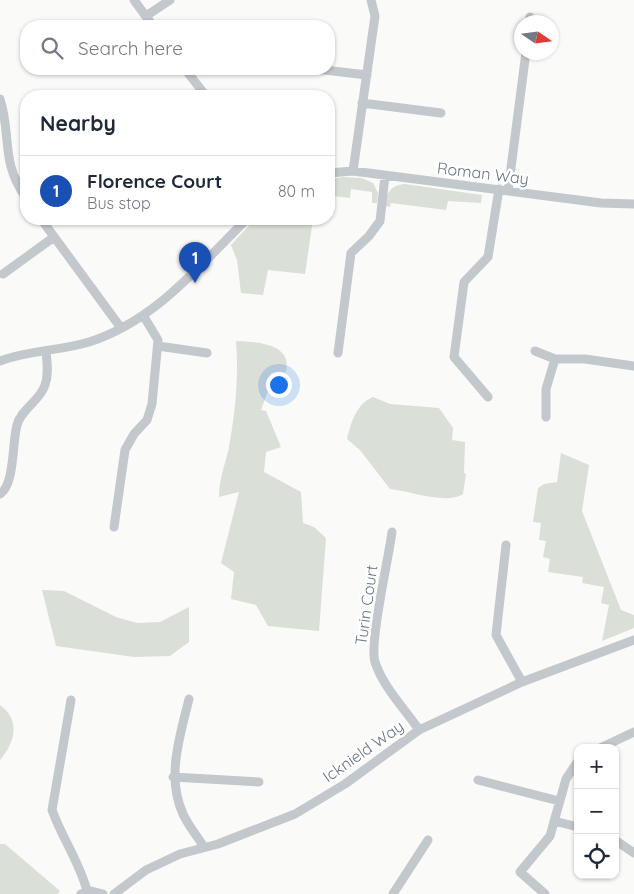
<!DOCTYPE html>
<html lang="en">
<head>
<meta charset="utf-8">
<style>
  :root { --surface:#fff; --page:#f6f6f7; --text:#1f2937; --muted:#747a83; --line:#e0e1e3; --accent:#111827 }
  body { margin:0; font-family:Quicksand,sans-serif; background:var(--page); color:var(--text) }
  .controls { position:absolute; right:15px; bottom:15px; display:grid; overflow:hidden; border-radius:10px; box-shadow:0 1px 4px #0004 }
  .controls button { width:45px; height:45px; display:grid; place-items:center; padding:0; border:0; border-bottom:1px solid var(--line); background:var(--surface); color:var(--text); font:25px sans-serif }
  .compass { position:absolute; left:514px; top:15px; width:45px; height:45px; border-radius:50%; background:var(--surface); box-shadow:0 1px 4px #0004; rotate:103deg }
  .you { position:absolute; left:278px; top:384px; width:18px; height:18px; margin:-12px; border:4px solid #fff; border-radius:50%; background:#1a73e8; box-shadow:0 0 0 8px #1a73e833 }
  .badge { display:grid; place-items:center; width:32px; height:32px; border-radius:50%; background:var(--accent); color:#fff; font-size:16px; font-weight:700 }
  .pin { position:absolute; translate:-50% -41px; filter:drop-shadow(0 1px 2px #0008) }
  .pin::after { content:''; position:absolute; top:26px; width:18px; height:15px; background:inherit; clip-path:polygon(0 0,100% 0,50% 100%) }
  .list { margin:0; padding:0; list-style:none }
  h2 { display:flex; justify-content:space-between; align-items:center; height:65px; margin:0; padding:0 20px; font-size:21px }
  h2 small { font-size:16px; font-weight:400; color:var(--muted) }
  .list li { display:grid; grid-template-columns:32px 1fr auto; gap:15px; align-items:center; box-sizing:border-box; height:70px; padding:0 20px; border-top:1px solid var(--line) }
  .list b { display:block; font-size:19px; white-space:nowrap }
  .list p { margin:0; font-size:16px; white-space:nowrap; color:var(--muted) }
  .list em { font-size:16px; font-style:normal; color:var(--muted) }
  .icon { flex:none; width:28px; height:28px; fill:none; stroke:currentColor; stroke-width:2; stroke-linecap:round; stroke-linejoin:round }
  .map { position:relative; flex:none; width:634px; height:894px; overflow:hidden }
  .search { position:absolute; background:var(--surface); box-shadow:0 1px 4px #0004; left:20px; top:20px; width:315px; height:55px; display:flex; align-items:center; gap:12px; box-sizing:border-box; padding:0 18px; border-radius:20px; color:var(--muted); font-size:19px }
  .panel { position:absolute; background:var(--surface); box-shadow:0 1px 4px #0004; left:20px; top:90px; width:315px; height:135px; border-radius:20px }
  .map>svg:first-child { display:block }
  .green { fill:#dadfd7 }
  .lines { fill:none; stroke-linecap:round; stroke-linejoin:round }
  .street { stroke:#c3c8cc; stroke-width:9 }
  .labels { text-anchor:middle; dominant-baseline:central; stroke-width:5; stroke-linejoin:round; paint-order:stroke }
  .street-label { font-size:16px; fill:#657683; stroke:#fff }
</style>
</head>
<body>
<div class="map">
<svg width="634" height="894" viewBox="0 0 634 894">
  <rect width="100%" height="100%" fill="#fafaf8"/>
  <path class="green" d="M 342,177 L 362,178 L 373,183 L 378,193 L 377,203 L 372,203 L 372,192 L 351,189 L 350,198 L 333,196 L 332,204 L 329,203 L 329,180 Z
    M 405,184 L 482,195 L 481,203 L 448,201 L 446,210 L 391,203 L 390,207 L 384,206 C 387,192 391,185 405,184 Z
    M 255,219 L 313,219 L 305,274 L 268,270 L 263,295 L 241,293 L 237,260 L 231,245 Z
    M 236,341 C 256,342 293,343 286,372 L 271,373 L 269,388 L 261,410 L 266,411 L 281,447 L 266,452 L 264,472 L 301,492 L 303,523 L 314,527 L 326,538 L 319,631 L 268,626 L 256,605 L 231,599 L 234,572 L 221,563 L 239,492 L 219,497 C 219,481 224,467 228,452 C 235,416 239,377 236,341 Z
    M 373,397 L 390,404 L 439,408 L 453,428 L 452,440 L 465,442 L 464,473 L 466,474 L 463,494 C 447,505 410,491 390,489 L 360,450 L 347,439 C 351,423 356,404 373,397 Z
    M 561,453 L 589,465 L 582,511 L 621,610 L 634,615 L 634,628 L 602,641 L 609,605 L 601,603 L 604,587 L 582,583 L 583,577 L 548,572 L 550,559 L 543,557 L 546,541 L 539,540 L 541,523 L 533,522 L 538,488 L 544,484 L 557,482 Z
    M 42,590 L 64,591 L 116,617 L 137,623 L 160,622 L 189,607 L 189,642 L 170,656 L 134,657 L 56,646 Z
    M 0,705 C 21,720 15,743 0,760 Z
    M 0,844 L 5,844 L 60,891 L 58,894 L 0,894 Z"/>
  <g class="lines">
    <path class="street" d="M 134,0 L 153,26
      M 146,16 L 170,0
      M 529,22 L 530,17
      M 185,69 L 206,96
      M 316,69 L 367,75
      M 0,99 C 12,137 0,161 26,198
      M 362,103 L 441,113
      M 353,171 L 375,16 L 371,0
      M 329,173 L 353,171 L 601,203 L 634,204
      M 508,191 L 526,52
      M 41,219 L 121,328
      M 3,274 L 54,237
      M 158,346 L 207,353
      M 535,351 L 555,359 L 585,359 L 634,366
      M 338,353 L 351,253 L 369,236 L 380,221 L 385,176
      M 0,361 C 29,350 60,351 89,342 C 155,321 199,266 247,219
      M 488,397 L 454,357 L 464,282 L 488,257 L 499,189
      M 546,417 L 546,389 L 555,359
      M 0,494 C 15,484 12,443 17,425 C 21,409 40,401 45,385 C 49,374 47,362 46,351
      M 114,527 L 125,450 L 134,434 L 147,420 L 152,404 L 158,340 L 143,315
      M 392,532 C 389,556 369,644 375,662 C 383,687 405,709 419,730
      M 506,545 L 496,635 L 522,682
      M 189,699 C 180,736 166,777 183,814 C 188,825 197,836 204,847
      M 71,700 L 52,810 C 62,838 80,863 87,891
      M 600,748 L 634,732
      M 173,777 L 259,782
      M 478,780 L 559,801
      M 554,821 L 578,827
      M 615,840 L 634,853
      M 81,894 L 91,891 L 103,894
      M 114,894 L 146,870 L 180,854 L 218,844 L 295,814 L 345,784 L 419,730 L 522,682 L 634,640
      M 393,894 L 428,840
      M 545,894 L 520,872 L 550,836 L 566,779 L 578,761"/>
  </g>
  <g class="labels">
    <g class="street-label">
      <text transform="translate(483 173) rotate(7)">Roman Way</text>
      <text transform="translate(366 605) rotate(-82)">Turin Court</text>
      <text transform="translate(363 751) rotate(-35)">Icknield Way</text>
    </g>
  </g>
</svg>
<div class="controls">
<button>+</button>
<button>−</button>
<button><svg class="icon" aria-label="locate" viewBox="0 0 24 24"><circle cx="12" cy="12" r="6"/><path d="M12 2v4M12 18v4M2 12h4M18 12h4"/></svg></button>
</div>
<svg class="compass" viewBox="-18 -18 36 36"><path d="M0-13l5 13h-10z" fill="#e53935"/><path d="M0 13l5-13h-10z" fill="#747a83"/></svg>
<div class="you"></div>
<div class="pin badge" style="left:195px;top:283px;background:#1a4fb4">1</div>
<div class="search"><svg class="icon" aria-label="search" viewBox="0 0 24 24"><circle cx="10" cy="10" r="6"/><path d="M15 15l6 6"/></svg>Search here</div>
<section class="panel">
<h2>Nearby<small></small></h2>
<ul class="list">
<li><span class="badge" style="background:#1a4fb4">1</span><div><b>Florence Court</b><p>Bus stop</p></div><em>80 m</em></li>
</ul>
</section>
</div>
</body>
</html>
